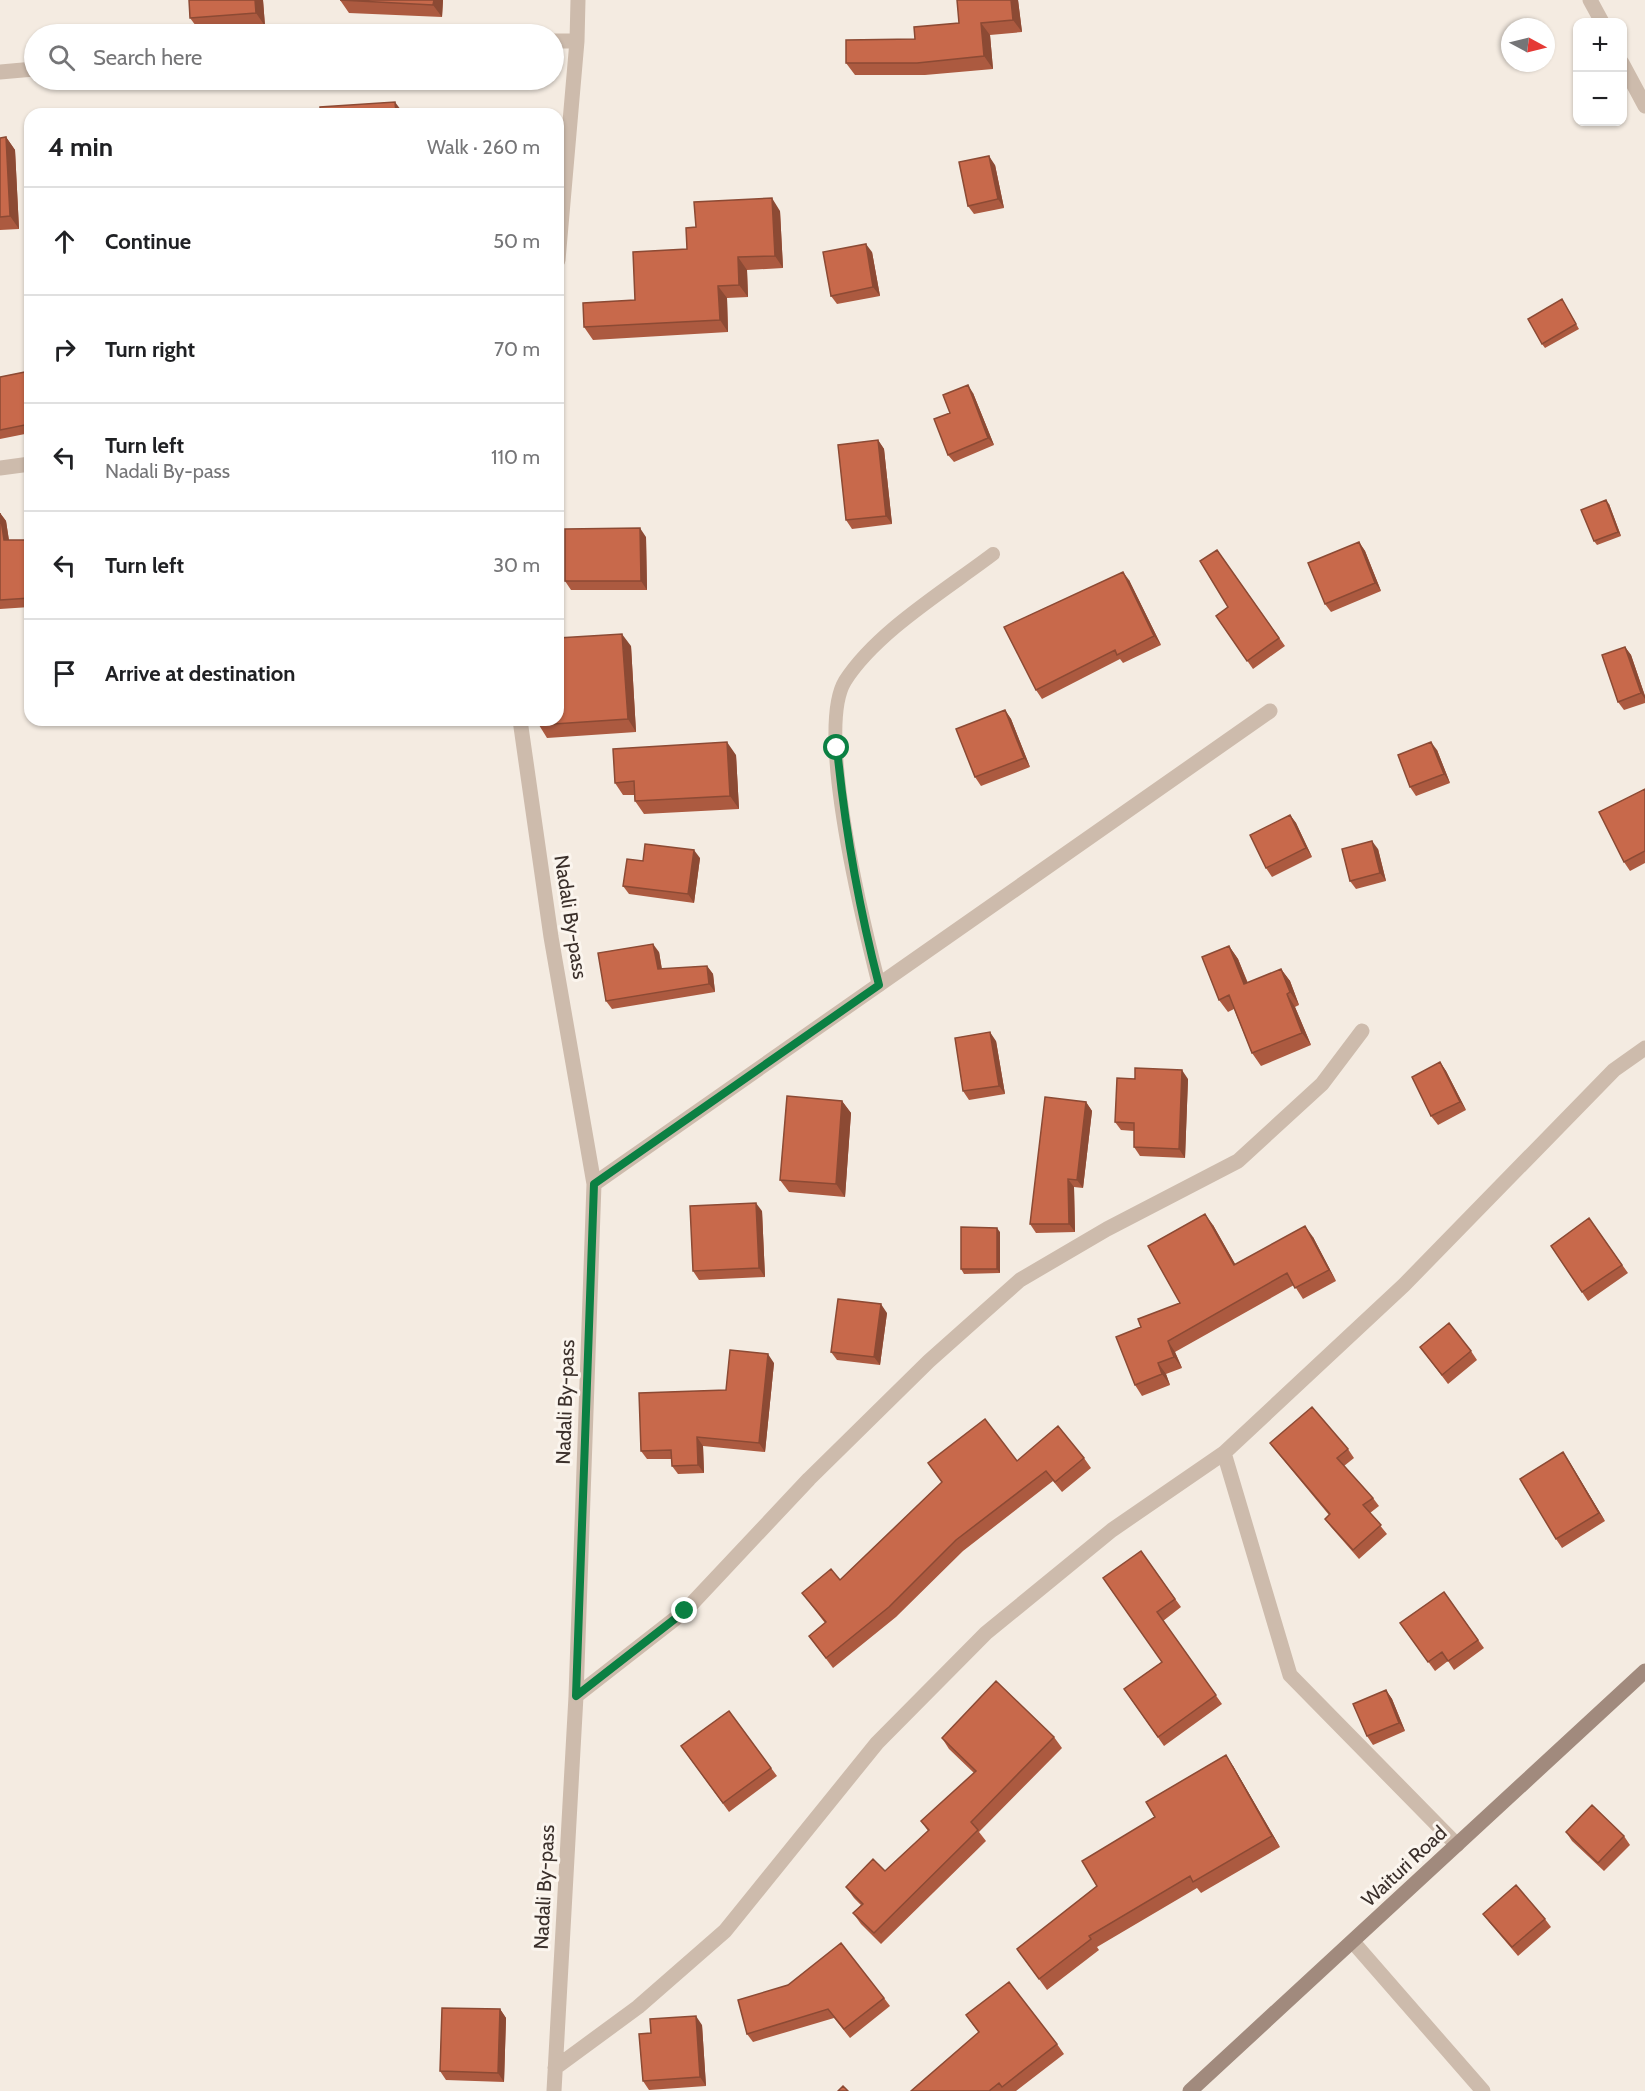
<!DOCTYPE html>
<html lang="en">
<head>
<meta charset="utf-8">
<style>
  :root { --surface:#fff; --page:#f6f6f6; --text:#202124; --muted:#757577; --line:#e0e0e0 }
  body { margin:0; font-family:Cabin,sans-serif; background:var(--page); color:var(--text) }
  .controls { position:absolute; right:18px; top:18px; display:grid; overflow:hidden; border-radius:12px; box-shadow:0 2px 4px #0004 }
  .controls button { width:54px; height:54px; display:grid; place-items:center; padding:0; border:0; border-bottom:2px solid var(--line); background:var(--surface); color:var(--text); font:30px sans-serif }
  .compass { position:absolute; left:1501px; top:18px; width:54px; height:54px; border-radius:50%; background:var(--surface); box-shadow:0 2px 4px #0004; rotate:97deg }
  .stop { position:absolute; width:18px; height:18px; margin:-14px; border:4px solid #0b8043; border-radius:50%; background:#fff }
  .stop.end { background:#0b8043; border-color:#fff; box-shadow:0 2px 6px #0008 }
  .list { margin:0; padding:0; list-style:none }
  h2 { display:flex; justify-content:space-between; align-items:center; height:78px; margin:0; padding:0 24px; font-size:26px }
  h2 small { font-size:20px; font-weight:400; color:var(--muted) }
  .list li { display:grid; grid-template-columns:39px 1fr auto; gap:18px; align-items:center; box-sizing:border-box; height:108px; padding:0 24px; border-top:2px solid var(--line) }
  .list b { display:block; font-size:22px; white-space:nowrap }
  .list p { margin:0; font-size:20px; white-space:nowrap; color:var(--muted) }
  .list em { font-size:20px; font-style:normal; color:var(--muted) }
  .icon { flex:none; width:33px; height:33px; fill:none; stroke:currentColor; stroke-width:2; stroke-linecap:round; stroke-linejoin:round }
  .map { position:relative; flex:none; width:1645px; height:2091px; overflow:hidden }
  .search { position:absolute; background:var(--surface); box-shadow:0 2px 4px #0004; left:24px; top:24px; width:540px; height:66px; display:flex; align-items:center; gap:15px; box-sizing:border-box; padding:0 21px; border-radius:33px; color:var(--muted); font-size:22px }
  .panel { position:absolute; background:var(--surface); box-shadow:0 2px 4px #0004; left:24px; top:108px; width:540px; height:618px; border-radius:18px }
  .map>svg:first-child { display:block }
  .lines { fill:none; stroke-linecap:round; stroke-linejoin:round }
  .service { stroke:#cdbbac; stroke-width:14 }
  .minor { stroke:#cdbbac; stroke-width:15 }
  .secondary { stroke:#a18a7d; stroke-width:15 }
  .wall { fill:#ac5a40 }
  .shaded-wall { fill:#8c4a34 }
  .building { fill:#c8694b; stroke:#8c4a34; stroke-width:1.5 }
  .route { stroke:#0b8043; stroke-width:8 }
  .labels { text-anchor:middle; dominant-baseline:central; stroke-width:6; stroke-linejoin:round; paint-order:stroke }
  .street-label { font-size:20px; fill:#3b302b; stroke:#fbf5ee }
</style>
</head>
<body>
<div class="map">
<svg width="1645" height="2091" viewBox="0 0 1645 2091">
  <rect width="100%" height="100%" fill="#f4ebe1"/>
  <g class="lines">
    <path class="service" d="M 879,985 C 864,926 815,730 845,681 C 876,632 947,589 993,554"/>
    <path class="minor" d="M 1590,0 L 1602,22
      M 554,41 L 577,41
      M 1622,63 L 1645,106
      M 0,72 L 34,69
      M 558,260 L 577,41 L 578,0
      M 0,468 L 30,464
      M 520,720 L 551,937 L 594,1184 L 576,1696 L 554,2091
      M 594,1184 L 1270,711
      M 1224,1453 L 1290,1675 L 1457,1845
      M 576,1696 L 685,1611 L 809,1479 L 929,1361 L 1020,1280 L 1107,1229 L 1238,1161 L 1322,1084 L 1362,1031
      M 1353,1942 L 1483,2091
      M 555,2068 L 638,2007 L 725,1931 L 877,1743 L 986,1633 L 1112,1530 L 1224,1453 L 1404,1285 L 1614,1070 L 1645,1048"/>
    <path class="secondary" d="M 1190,2091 L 1645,1671"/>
  </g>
  <path class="wall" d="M 189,0 L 263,0 L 265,26 L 199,30 L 190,18 Z
    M 340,0 L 443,0 L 442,17 L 349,13 Z
    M 1018,0 L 1022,32 L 990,35 L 993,69 L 925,75 L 855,75 L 846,63 L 959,23 Z
    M 6,137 L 15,150 L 19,229 L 0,230 L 0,138 Z
    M 995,165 L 1004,208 L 974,214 L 968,206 Z
    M 780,211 L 783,268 L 747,270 L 748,297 L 727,298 L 728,332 L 593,340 L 584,327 L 635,300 L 687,249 L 696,227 Z
    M 872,252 L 880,296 L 837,304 L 831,296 Z
    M 1562,299 L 1579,329 L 1545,348 L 1542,344 Z
    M 30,371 L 30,433 L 0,439 L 0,377 Z
    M 973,393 L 994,445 L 954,462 L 948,455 L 950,413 Z
    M 878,440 L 884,449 L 892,524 L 852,529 L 846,520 Z
    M 1609,504 L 1621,536 L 1597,545 L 1594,541 Z
    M 0,513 L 6,521 L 9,540 L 30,540 L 30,607 L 0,609 Z
    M 646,537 L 647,590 L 571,590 L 565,581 Z
    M 1359,542 L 1365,551 L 1381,591 L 1331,612 L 1325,604 Z
    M 1217,550 L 1285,646 L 1253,669 L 1216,616 L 1228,607 Z
    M 1129,580 L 1161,645 L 1123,663 L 1120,659 L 1042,699 L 1036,690 Z
    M 631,646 L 636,732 L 547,738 L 539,725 Z
    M 1625,647 L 1631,655 L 1645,696 L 1645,703 L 1624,710 L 1618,702 Z
    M 1005,710 L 1011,719 L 1030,767 L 981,786 L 975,777 Z
    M 1437,750 L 1450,783 L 1416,796 L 1410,787 Z
    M 736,755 L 739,809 L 644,814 L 635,801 L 635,795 L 623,795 L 615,783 Z
    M 1645,789 L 1645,863 L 1630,871 L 1624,862 Z
    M 1290,815 L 1296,823 L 1312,857 L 1272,877 L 1266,868 Z
    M 1378,849 L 1386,881 L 1356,889 L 1350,881 Z
    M 700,858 L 694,903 L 629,894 L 623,886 L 643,861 Z
    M 1229,946 L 1238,959 L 1248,983 L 1281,969 L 1290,981 L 1299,1005 L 1295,1007 L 1311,1045 L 1261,1066 L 1252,1053 L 1234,1009 L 1228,1012 L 1219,1000 Z
    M 659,952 L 662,969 L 707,966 L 713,974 L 715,992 L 612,1009 L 606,1001 Z
    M 996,1041 L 1005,1094 L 969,1100 L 963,1091 Z
    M 1440,1062 L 1446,1071 L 1466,1110 L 1438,1125 L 1431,1116 Z
    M 1188,1079 L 1185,1158 L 1140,1156 L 1134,1147 L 1134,1131 L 1121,1130 L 1115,1122 Z
    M 842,1101 L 851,1113 L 845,1197 L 789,1192 L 780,1180 Z
    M 1086,1102 L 1092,1111 L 1083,1188 L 1074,1187 L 1075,1232 L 1036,1233 L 1030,1224 Z
    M 762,1211 L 765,1277 L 699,1280 L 693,1271 Z
    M 1589,1218 L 1628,1273 L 1588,1301 L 1551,1246 Z
    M 1213,1225 L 1235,1264 L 1313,1237 L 1336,1281 L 1303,1299 L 1294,1285 L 1175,1352 L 1182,1368 L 1166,1374 L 1170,1385 L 1142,1396 L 1135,1385 L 1141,1327 L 1180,1303 Z
    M 1000,1232 L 1000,1273 L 964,1274 L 961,1269 Z
    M 887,1313 L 880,1365 L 837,1360 L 831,1352 Z
    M 1420,1347 L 1471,1351 L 1477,1360 L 1448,1384 Z
    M 774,1363 L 765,1452 L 703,1446 L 704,1473 L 678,1474 L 672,1466 L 672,1459 L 647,1459 L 641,1451 L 726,1390 Z
    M 1270,1443 L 1348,1449 L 1354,1458 L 1344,1466 L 1373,1498 L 1379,1506 L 1370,1513 L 1387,1534 L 1359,1559 L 1331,1527 L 1325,1519 L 1329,1515 L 1276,1451 Z
    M 1563,1452 L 1605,1521 L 1562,1548 L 1556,1539 Z
    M 1084,1458 L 1091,1468 L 1062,1492 L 1053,1481 L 963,1551 L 896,1617 L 833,1668 L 809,1636 L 825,1623 L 802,1593 L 840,1580 L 942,1482 L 928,1463 Z
    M 1141,1551 L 1181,1607 L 1163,1621 L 1222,1704 L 1164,1746 L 1124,1689 L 1162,1662 Z
    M 1444,1592 L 1484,1648 L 1454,1670 L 1448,1661 L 1435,1671 L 1400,1623 Z
    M 1386,1690 L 1392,1699 L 1405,1731 L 1373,1745 L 1367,1736 Z
    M 729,1711 L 777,1776 L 729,1812 L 681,1746 Z
    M 1054,1737 L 1062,1748 L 979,1832 L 986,1841 L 881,1944 L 861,1924 L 853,1913 L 861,1905 L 854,1898 L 846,1887 L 885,1871 L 928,1831 L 921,1821 L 974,1773 L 949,1749 L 942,1738 Z
    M 1233,1766 L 1280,1847 L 1201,1893 L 1197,1888 L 1097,1947 L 1099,1950 L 1047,1990 L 1017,1949 L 1097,1886 L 1155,1817 Z
    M 1566,1832 L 1624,1836 L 1630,1845 L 1604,1871 L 1572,1841 Z
    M 1483,1914 L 1545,1919 L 1551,1927 L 1518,1956 L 1489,1922 Z
    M 884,1998 L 890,2006 L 850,2038 L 834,2018 L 753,2042 L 747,2034 L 738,2000 Z
    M 500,2009 L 506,2018 L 504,2082 L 446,2080 L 440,2071 Z
    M 966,2015 L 1057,2044 L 1064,2054 L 1016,2091 L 911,2091 L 979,2033 Z
    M 702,2025 L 706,2086 L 649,2090 L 643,2081 L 651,2033 Z"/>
  <path class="shaded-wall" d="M 255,0 L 263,0 L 265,26 L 256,13 Z
    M 434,0 L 443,0 L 442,17 L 433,5 Z
    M 1011,0 L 1018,0 L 1022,32 L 1013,20 Z
    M 981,23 L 990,35 L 993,69 L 984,56 Z
    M 395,102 L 401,110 L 401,114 L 396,114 Z
    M 6,137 L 15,150 L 19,229 L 10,216 Z
    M 989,156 L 995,165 L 1004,208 L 998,199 Z
    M 772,198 L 780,211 L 783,268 L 775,256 Z
    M 866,244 L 872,252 L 880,296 L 873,287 Z
    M 738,257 L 747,270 L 748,297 L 739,285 Z
    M 718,286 L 727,298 L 728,332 L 720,320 Z
    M 968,385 L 973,393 L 994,445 L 988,438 Z
    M 878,440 L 884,449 L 892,524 L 886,516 Z
    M 1606,500 L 1609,504 L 1621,536 L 1618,532 Z
    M 0,513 L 6,521 L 10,548 L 4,540 Z
    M 640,528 L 646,537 L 647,590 L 641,581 Z
    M 1359,542 L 1365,551 L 1381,591 L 1375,583 Z
    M 1123,572 L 1129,580 L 1161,645 L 1154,636 Z
    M 622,634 L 631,646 L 636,732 L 628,719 Z
    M 1625,647 L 1631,655 L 1645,696 L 1645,699 L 1641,693 Z
    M 1005,710 L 1011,719 L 1030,767 L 1024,758 Z
    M 727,742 L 736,755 L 739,809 L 730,796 Z
    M 1431,742 L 1437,750 L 1450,783 L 1444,774 Z
    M 1290,815 L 1296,823 L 1312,857 L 1306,848 Z
    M 1372,841 L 1378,849 L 1386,881 L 1380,873 Z
    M 694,850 L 700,858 L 694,903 L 688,894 Z
    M 653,944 L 659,952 L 663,977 L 658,969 Z
    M 1229,946 L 1238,959 L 1253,997 L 1244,984 Z
    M 707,966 L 713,974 L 715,992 L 709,984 Z
    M 1281,969 L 1290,981 L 1299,1005 L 1290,992 Z
    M 1287,994 L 1295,1007 L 1311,1045 L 1302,1033 Z
    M 990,1032 L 996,1041 L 1005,1094 L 999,1086 Z
    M 1440,1062 L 1446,1071 L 1466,1110 L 1460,1102 Z
    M 1182,1070 L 1188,1079 L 1185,1158 L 1179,1149 Z
    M 842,1101 L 851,1113 L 845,1197 L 836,1184 Z
    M 1086,1102 L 1092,1111 L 1083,1188 L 1077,1180 Z
    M 1068,1179 L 1074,1187 L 1075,1232 L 1069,1224 Z
    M 756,1203 L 762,1211 L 765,1277 L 759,1268 Z
    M 1205,1214 L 1213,1225 L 1242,1276 L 1234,1265 Z
    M 1305,1226 L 1313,1237 L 1336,1281 L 1329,1270 Z
    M 997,1228 L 1000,1232 L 1000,1273 L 997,1269 Z
    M 881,1304 L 887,1313 L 880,1365 L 874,1357 Z
    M 1168,1341 L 1175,1352 L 1182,1368 L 1174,1357 Z
    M 768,1354 L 774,1363 L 765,1452 L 759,1443 Z
    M 1158,1363 L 1166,1374 L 1170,1385 L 1162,1374 Z
    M 697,1437 L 703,1446 L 704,1473 L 698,1465 Z
    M 1563,1452 L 1569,1461 L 1605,1521 L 1599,1513 Z
    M 1386,1690 L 1392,1699 L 1405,1731 L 1399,1723 Z
    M 1226,1755 L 1233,1766 L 1280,1847 L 1272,1836 Z
    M 500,2009 L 506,2018 L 504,2082 L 498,2073 Z
    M 696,2016 L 702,2025 L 706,2086 L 700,2077 Z"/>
  <path class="building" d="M 189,0 L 255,0 L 256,13 L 190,18 Z
    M 340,0 L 434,0 L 433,5 Z
    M 957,0 L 1011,0 L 1013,20 L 981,23 L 984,56 L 917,63 L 846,63 L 846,40 L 915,39 L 914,27 L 959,23 Z
    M 395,102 L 396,114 L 320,114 L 320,107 Z
    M 6,137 L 10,216 L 0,217 L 0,138 Z
    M 989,156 L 998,199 L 968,206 L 959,162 Z
    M 772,198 L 775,256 L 738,257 L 739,285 L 718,286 L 720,320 L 584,327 L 583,303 L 635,300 L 633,252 L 687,249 L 686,228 L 696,227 L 694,202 Z
    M 866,244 L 873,287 L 831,296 L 823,252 Z
    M 1562,299 L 1576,324 L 1542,344 L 1528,319 Z
    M 30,371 L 30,424 L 0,430 L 0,377 Z
    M 968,385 L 988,438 L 948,455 L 934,419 L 950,413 L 943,395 Z
    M 878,440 L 886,516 L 846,520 L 838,445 Z
    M 1606,500 L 1618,532 L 1594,541 L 1581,510 Z
    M 0,513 L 4,540 L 30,540 L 30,598 L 0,600 Z
    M 640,528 L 641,581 L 565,581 L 565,529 Z
    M 1359,542 L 1375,583 L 1325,604 L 1308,563 Z
    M 1217,550 L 1279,638 L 1247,661 L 1216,616 L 1228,607 L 1200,561 Z
    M 1123,572 L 1154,636 L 1117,655 L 1115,650 L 1036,690 L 1004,627 Z
    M 622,634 L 628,719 L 539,725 L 538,720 L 558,720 L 558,638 Z
    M 1625,647 L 1641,693 L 1618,702 L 1602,655 Z
    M 1005,710 L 1024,758 L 975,777 L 956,729 Z
    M 727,742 L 730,796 L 635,801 L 634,781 L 615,783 L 613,749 Z
    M 1431,742 L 1444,774 L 1410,787 L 1398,755 Z
    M 1645,789 L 1645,851 L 1624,862 L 1599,812 Z
    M 1290,815 L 1306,848 L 1266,868 L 1250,835 Z
    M 1372,841 L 1380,873 L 1350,881 L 1342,849 Z
    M 645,844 L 694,850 L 688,894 L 623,886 L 627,859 L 643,861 Z
    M 653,944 L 658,969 L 707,966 L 709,984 L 606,1001 L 598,953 Z
    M 1229,946 L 1244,984 L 1281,969 L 1290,992 L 1287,994 L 1302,1033 L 1252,1053 L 1229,995 L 1219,1000 L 1202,957 Z
    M 990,1032 L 999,1086 L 963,1091 L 955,1038 Z
    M 1440,1062 L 1460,1102 L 1431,1116 L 1412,1077 Z
    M 1135,1068 L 1182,1070 L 1179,1149 L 1134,1147 L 1134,1123 L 1115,1122 L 1117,1078 L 1135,1079 Z
    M 787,1096 L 842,1101 L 836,1184 L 780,1180 Z
    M 1045,1097 L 1086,1102 L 1077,1180 L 1068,1179 L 1069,1224 L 1030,1224 Z
    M 756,1203 L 759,1268 L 693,1271 L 690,1206 Z
    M 1205,1214 L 1234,1265 L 1305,1226 L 1329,1270 L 1295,1288 L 1287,1273 L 1168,1341 L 1174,1357 L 1158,1363 L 1162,1374 L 1135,1385 L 1116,1337 L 1141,1327 L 1138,1319 L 1180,1303 L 1148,1246 Z
    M 1589,1218 L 1622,1265 L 1582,1292 L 1551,1246 Z
    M 961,1227 L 997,1228 L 997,1269 L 961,1269 Z
    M 838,1299 L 881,1304 L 874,1357 L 831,1352 Z
    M 1449,1323 L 1471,1351 L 1442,1375 L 1420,1347 Z
    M 730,1350 L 768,1354 L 759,1443 L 697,1437 L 698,1465 L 672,1466 L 671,1450 L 641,1451 L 639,1393 L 726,1390 Z
    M 1312,1407 L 1348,1449 L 1337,1458 L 1373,1498 L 1363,1505 L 1381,1525 L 1353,1550 L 1325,1519 L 1330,1514 L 1270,1443 Z
    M 985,1419 L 1017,1461 L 1058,1426 L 1084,1458 L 1055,1482 L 1046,1471 L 956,1540 L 889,1607 L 826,1658 L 809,1636 L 826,1622 L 802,1593 L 831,1569 L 840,1580 L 942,1482 L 928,1463 Z
    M 1563,1452 L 1599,1513 L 1556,1539 L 1520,1479 Z
    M 1141,1551 L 1175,1599 L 1157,1612 L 1216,1695 L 1158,1737 L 1124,1689 L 1162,1662 L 1103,1578 Z
    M 1444,1592 L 1478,1640 L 1448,1661 L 1442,1652 L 1428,1662 L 1400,1623 Z
    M 996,1681 L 1054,1737 L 971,1822 L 978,1830 L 874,1933 L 853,1913 L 863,1904 L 846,1887 L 873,1859 L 885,1871 L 929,1830 L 921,1821 L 976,1771 L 942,1738 Z
    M 1386,1690 L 1399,1723 L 1367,1736 L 1353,1704 Z
    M 729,1711 L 771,1768 L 723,1803 L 681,1746 Z
    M 1226,1755 L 1272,1836 L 1193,1882 L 1190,1876 L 1089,1936 L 1091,1939 L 1039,1979 L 1017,1949 L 1097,1886 L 1082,1861 L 1155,1817 L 1146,1802 Z
    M 1592,1805 L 1624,1836 L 1598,1863 L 1566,1832 Z
    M 1516,1885 L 1545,1919 L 1512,1947 L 1483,1914 Z
    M 841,1943 L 884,1998 L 844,2029 L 828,2009 L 747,2034 L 738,2000 L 788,1985 Z
    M 1009,1982 L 1057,2044 L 1002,2087 L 999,2083 L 989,2091 L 911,2091 L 979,2032 L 966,2015 Z
    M 442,2008 L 500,2009 L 498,2073 L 440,2071 Z
    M 696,2016 L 700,2077 L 643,2081 L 639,2034 L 651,2033 L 650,2019 Z
    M 843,2086 L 848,2091 L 838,2091 Z"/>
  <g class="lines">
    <path class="route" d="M 685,1611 L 576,1696 L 594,1184 L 879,985 C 858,904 845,830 837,748"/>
  </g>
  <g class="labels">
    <g class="street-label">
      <text transform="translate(571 917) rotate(81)">Nadali By-pass</text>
      <text transform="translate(565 1402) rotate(-88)">Nadali By-pass</text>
      <text transform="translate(1404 1866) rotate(-43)">Waituri Road</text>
      <text transform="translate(544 1887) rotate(-87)">Nadali By-pass</text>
    </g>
  </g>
</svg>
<div class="controls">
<button>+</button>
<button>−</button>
</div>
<svg class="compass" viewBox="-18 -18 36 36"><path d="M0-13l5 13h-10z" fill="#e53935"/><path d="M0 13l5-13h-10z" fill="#757577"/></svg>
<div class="stop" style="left:837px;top:748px"></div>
<div class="stop end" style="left:685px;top:1611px"></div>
<div class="search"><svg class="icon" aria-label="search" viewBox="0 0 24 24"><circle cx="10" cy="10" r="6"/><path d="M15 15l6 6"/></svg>Search here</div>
<section class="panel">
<h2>4 min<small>Walk · 260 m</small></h2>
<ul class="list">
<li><svg class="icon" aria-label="ahead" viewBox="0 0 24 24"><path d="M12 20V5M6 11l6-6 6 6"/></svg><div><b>Continue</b></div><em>50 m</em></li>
<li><svg class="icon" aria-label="right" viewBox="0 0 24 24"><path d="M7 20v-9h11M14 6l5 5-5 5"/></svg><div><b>Turn right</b></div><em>70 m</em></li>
<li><svg class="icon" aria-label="left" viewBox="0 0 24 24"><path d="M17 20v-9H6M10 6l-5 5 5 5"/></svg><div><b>Turn left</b><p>Nadali By-pass</p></div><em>110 m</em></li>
<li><svg class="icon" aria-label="left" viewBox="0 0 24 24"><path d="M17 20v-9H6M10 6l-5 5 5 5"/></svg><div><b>Turn left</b></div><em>30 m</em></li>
<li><svg class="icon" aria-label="arrive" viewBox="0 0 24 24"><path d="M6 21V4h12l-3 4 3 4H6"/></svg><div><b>Arrive at destination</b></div></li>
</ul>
</section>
</div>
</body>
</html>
